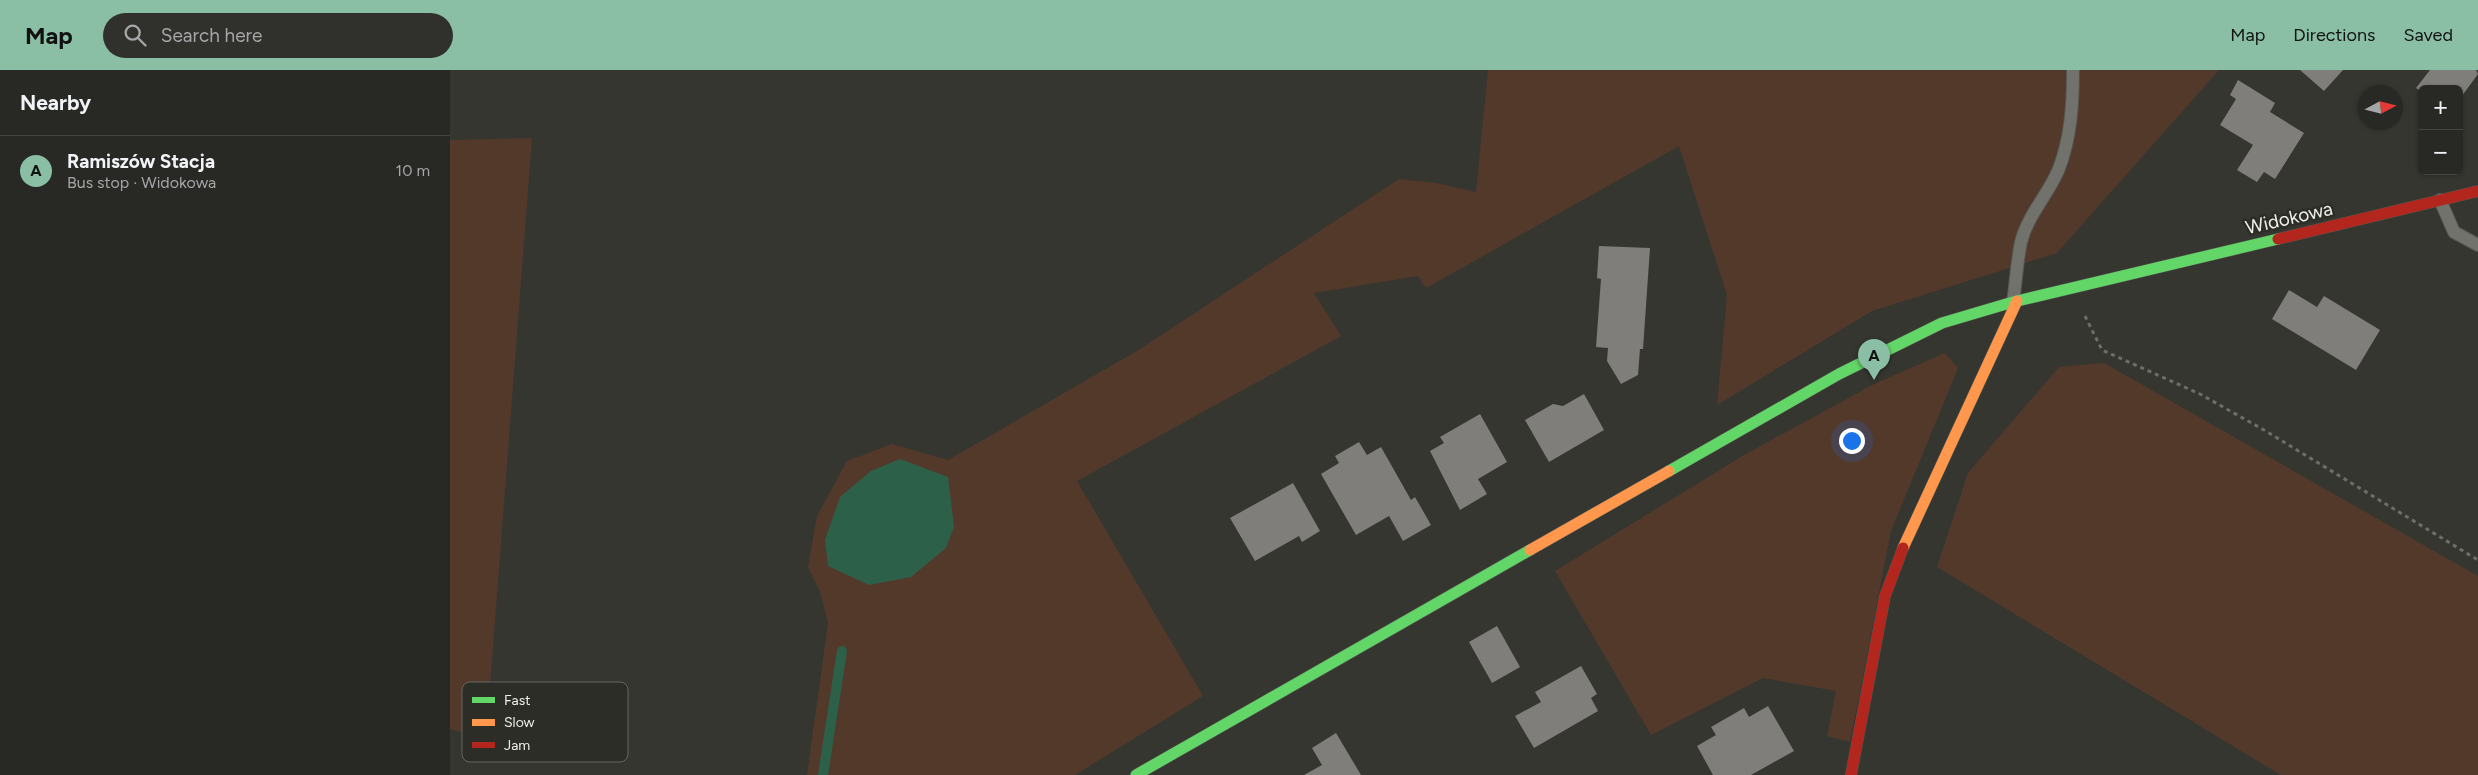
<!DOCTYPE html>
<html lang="en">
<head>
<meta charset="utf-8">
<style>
  :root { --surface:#282825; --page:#30302d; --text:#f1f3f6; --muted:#a5a6a7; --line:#444442; --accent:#8abfa5 }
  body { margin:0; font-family:Figtree,sans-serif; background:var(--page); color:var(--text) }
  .controls { position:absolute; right:15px; top:15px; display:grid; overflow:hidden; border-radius:8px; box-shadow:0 1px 4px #0004 }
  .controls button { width:45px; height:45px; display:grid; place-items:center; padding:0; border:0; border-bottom:1px solid var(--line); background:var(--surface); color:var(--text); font:25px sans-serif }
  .compass { position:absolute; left:1908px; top:15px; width:45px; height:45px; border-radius:50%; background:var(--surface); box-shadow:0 1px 4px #0004; rotate:83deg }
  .you { position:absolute; left:1401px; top:370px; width:18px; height:18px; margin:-12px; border:4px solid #fff; border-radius:50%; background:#1a73e8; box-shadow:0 0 0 8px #1a73e833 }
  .badge { display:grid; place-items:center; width:32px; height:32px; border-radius:50%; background:var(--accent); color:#111; font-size:16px; font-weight:700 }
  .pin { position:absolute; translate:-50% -41px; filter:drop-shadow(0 1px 2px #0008) }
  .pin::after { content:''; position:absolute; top:26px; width:18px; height:15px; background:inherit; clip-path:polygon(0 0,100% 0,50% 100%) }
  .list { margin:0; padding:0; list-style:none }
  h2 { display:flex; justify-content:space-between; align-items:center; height:65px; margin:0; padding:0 20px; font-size:21px }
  h2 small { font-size:16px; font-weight:400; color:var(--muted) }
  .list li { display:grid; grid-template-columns:32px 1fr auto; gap:15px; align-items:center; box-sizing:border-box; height:70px; padding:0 20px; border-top:1px solid var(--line) }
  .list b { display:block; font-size:19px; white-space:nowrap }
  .list p { margin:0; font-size:16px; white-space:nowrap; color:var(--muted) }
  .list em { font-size:16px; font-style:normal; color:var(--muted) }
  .icon { flex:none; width:28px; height:28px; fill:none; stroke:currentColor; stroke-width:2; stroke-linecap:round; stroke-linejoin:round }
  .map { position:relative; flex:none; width:2028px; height:705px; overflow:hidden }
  header { display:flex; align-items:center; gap:30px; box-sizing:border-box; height:70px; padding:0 25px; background:var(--accent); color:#111 }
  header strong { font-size:24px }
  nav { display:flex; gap:28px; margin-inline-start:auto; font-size:18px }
  .search { width:350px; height:45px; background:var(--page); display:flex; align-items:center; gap:12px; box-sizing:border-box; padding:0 18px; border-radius:28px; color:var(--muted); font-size:19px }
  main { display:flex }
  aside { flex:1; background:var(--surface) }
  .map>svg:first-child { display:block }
  .green { fill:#53392a }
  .water { fill:#2d6049 }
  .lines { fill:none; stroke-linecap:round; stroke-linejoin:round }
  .stream { stroke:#2d6049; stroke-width:10 }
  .building { fill:#7f7e7b }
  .lane-casing { stroke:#545450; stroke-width:14 }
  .fast-casing { stroke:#545450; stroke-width:12 }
  .slow-casing { stroke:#545450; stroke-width:12 }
  .jam-casing { stroke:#545450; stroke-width:12 }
  .path { stroke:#6d6d6a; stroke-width:3; stroke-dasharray:4 4; stroke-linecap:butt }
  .lane { stroke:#72726d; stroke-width:12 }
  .fast { stroke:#63d668; stroke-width:11 }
  .slow { stroke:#ff974d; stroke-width:11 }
  .jam { stroke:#b3261e; stroke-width:11 }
  .labels { text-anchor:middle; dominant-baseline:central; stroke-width:5; stroke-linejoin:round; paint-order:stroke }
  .street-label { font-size:19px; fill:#efefeb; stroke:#2d2d27 }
  .key { fill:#2d2d27; stroke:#676762; stroke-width:1 }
  .key-label { font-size:14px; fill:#efefeb }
</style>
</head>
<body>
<header>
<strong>Map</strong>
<div class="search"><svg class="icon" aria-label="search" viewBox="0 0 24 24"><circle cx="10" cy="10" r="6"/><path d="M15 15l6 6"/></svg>Search here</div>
<nav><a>Map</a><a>Directions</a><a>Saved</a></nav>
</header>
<main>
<aside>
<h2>Nearby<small></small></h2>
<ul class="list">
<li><span class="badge">A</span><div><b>Ramiszów Stacja</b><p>Bus stop · Widokowa</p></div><em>10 m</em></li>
</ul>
</aside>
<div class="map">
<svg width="2028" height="705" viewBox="0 0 2028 705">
  <rect width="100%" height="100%" fill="#363631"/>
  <path class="green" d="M 1038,0 L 1769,0 L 1607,183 L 1422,241 L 1267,335 L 1277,225 L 1229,76 L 976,218 L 968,206 L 864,223 L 891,266 L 627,411 L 753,626 L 625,705 L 357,705 L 378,553 L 370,522 L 358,497 L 367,446 L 397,391 L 442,374 L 498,390 L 687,281 L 949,109 L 986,113 L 1026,122 Z
    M 82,68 L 36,668 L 0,659 L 0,70 Z
    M 1495,283 L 1508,298 L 1441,461 L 1400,672 L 1377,666 L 1386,621 L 1313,608 L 1201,665 L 1105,501 L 1294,385 L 1424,314 Z
    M 1654,293 L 2028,506 L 2028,705 L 1831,705 L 1487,497 L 1518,403 L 1609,297 Z"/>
  <path class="water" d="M 450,389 L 498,407 L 504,457 L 496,478 L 461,507 L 419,515 L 378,496 L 375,470 L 390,427 L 421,401 Z"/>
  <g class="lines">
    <path class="stream" d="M 373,705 L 392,581"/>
  </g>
  <path class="building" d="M 1850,0 L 1893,0 L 1874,21 Z
    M 1980,0 L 2026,0 L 2028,4 L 2009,30 L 2009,19 L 1972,19 L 1972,22 L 1966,18 Z
    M 1788,10 L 1825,33 L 1820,42 L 1854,63 L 1825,109 L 1814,102 L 1807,112 L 1787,100 L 1803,75 L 1770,55 L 1786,29 L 1780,25 Z
    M 1149,176 L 1200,178 L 1193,279 L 1190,279 L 1188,305 L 1171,314 L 1157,291 L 1158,278 L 1146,277 L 1151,209 L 1147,208 Z
    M 1839,220 L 1867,237 L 1874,226 L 1930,260 L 1906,300 L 1822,249 Z
    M 1134,324 L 1154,360 L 1099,392 L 1075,350 L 1103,334 L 1113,336 Z
    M 1030,344 L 1057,392 L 1028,409 L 1037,424 L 1010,440 L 980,381 L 994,373 L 990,367 Z
    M 909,372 L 917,385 L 931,377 L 961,430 L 965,427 L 981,455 L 953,471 L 939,446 L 906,465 L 871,404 L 889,393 L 885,386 Z
    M 843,413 L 870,461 L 852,472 L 849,466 L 805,491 L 780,448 Z
    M 1047,556 L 1070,597 L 1042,613 L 1019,572 Z
    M 1131,596 L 1147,624 L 1141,628 L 1148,641 L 1084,678 L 1065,646 L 1091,632 L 1085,622 Z
    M 1318,636 L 1344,681 L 1301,705 L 1263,705 L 1247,676 L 1266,665 L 1261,657 L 1294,638 L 1299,647 Z
    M 886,663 L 911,705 L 854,705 L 872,695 L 862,678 Z"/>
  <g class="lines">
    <g class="lane-casing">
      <path id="lane" d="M 1990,130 L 2004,162 L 2028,175
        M 1563,232 C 1566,212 1567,191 1571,172 C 1578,145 1597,126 1608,101 C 1621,69 1623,34 1623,0"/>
    </g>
    <g class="fast-casing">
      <path id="fast" d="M 1219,401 L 1389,304 L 1492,253 L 1563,232 L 1828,169
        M 686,705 L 1080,480"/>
    </g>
    <g class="slow-casing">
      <path id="slow" d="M 1453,478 L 1567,231
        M 1080,480 L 1219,401"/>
    </g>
    <g class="jam-casing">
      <path id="jam" d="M 1828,169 L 2028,121
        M 1401,705 L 1435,526 L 1453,478"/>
    </g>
    <path class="path" d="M 1635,246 L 1652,280 L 1750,324 L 1814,360 L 2028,490"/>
    <use href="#lane" class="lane"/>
    <use href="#fast" class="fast"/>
    <use href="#slow" class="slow"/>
    <use href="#jam" class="jam"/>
  </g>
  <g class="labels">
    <g class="street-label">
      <text transform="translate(1839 148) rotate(-13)">Widokowa</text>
    </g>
  </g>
  <rect x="12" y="612" width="166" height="80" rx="8" class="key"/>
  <rect x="22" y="627" width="23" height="6" fill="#63d668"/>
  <rect x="22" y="649" width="23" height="7" fill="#ff974d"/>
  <rect x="22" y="672" width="23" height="6" fill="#b3261e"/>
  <g class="key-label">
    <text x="54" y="635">Fast</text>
    <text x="54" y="657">Slow</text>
    <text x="54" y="680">Jam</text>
  </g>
</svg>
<div class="controls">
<button>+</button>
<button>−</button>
</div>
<svg class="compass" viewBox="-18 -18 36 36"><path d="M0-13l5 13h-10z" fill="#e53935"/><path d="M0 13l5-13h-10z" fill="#a5a6a7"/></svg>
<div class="you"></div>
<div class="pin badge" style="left:1424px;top:310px">A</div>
</div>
</main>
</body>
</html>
